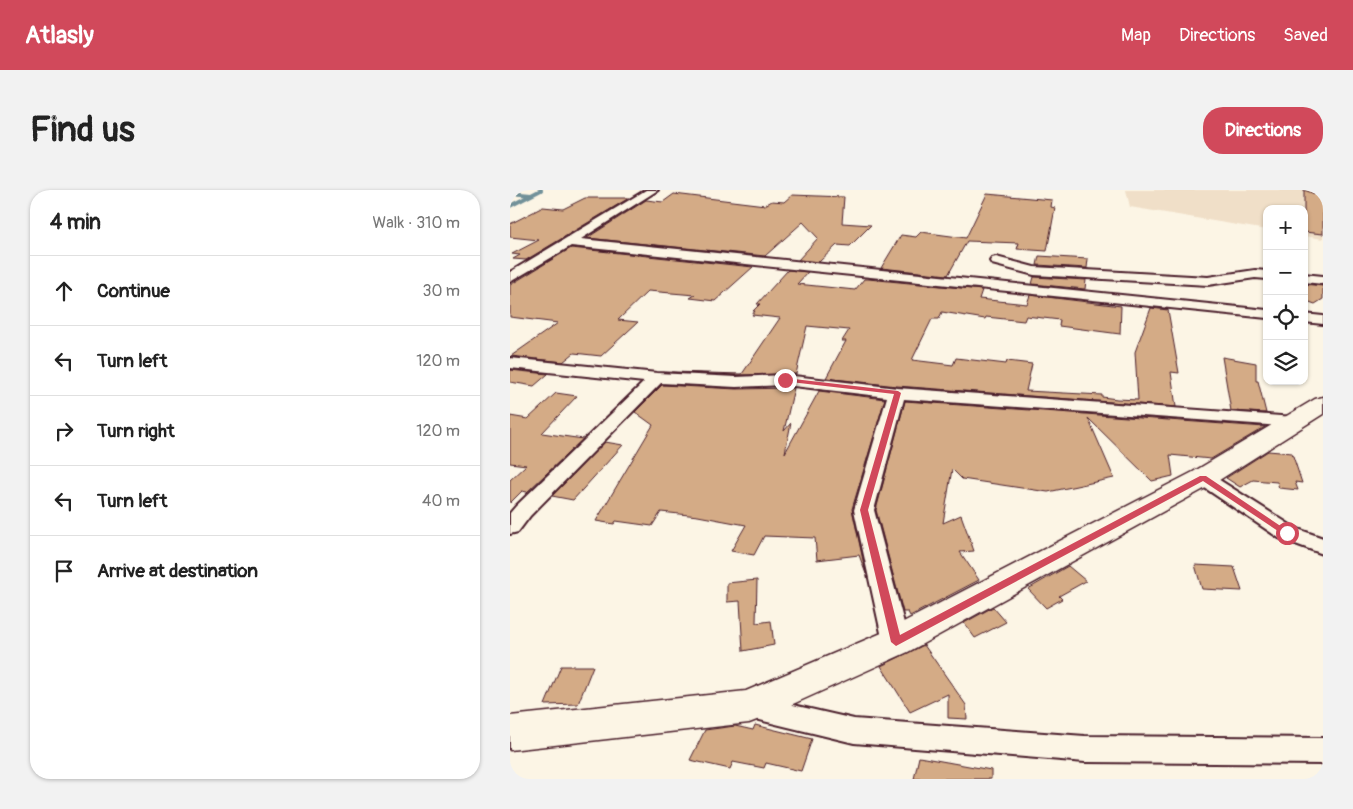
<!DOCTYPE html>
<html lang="en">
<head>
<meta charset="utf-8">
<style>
  :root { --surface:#fff; --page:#f2f2f2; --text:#222; --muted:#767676; --line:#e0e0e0; --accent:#d1495b }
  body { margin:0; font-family:Pangolin,sans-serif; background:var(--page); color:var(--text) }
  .controls { position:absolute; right:15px; top:15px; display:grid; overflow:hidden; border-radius:10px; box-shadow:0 1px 4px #0004 }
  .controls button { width:45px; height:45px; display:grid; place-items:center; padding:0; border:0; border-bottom:1px solid var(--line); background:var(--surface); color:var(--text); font:25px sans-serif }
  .stop { position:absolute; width:15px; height:15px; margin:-11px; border:4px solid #d1495b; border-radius:50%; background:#fff }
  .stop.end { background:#d1495b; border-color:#fff; box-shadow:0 1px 5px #0008 }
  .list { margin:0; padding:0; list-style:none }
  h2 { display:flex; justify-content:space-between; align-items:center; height:65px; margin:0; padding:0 20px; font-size:21px }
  h2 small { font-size:16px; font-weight:400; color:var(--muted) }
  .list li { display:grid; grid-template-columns:32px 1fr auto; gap:15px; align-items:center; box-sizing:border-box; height:70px; padding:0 20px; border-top:1px solid var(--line) }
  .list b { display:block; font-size:19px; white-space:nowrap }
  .list em { font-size:16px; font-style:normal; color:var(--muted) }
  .icon { flex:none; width:28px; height:28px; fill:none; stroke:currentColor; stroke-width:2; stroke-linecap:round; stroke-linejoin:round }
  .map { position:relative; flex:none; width:813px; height:589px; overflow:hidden; border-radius:20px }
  header { display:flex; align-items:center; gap:30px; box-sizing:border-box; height:70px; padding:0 25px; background:var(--accent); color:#fff }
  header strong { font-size:24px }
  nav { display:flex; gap:28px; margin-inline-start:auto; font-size:18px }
  .intro { display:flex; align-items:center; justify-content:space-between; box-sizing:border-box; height:120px; padding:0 30px }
  h1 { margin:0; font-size:35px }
  .button { padding:12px 22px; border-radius:20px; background:var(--accent); color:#fff; font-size:18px; font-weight:700 }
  main { display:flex; gap:30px; padding:0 30px }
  aside { flex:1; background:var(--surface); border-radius:20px; box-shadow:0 1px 4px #0004 }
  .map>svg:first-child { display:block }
  .built { fill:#f0dfc8 }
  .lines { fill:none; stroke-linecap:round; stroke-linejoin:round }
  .stream { stroke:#729199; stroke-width:4 }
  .building { fill:#d4ab86; stroke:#4a1f2b }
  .street-casing { stroke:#4a1f2b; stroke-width:4 }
  .secondary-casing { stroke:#4a1f2b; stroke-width:3 }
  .street { fill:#fcf5e5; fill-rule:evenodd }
  .secondary { fill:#fcf5e5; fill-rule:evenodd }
  .route { fill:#d1495b }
</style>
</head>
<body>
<header>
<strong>Atlasly</strong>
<nav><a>Map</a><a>Directions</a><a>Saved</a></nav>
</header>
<div class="intro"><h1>Find us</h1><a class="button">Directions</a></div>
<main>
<aside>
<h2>4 min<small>Walk · 310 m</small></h2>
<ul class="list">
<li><svg class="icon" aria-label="ahead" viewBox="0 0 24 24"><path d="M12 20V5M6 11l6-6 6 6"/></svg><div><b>Continue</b></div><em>30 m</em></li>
<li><svg class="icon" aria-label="left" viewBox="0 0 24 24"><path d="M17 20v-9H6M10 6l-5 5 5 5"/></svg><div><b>Turn left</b></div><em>120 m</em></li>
<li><svg class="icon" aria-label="right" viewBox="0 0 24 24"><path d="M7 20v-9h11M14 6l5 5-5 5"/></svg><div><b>Turn right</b></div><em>120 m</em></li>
<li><svg class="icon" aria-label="left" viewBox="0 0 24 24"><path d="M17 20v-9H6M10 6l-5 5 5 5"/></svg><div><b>Turn left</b></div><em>40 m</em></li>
<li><svg class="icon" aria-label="arrive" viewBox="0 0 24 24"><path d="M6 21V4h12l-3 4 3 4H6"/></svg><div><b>Arrive at destination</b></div></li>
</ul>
</aside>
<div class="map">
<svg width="813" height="589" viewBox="0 0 813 589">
  <rect width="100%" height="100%" fill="#fcf5e5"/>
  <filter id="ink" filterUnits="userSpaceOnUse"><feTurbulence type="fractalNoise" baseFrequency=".02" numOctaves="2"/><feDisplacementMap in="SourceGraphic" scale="10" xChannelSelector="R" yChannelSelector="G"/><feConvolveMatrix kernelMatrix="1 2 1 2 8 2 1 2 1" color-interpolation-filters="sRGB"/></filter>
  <g filter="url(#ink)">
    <path class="built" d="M 616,0 L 813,0 L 813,49 L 794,46 L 794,19 L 757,19 L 757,40 L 620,17 Z"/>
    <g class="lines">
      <path class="stream" d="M 0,3 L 21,5
        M 0,16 L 31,0"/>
    </g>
    <path class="building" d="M 794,0 L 813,7 L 813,44 L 794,42 Z
      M 164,4 L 255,15 L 262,11 L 274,12 L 282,5 L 334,7 L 332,33 L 361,35 L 340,56 L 327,55 L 309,72 L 288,70 L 308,48 L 293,32 L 255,66 L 77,48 L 136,10 L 153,12 Z
      M 477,4 L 542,10 L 541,17 L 545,18 L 537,61 L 507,59 L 509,53 L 457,51 L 438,85 L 371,78 L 391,45 L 406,47 L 411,42 L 456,48 Z
      M 75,8 L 119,8 L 16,70 L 3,69 L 10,65 L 2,64 L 29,50 L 0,47 L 0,34 L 33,17 L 53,19 Z
      M 61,58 L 243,77 L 205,111 L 180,108 L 185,105 L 138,101 L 108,130 L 128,132 L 91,166 L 64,163 L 53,172 L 1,166 L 48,133 L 0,127 L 0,95 Z
      M 529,66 L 578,69 L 577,78 L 527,75 Z
      M 278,80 L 298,82 L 287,94 L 345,100 L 354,89 L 358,89 L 472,100 L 469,109 L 517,114 L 520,105 L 611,116 L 610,144 L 549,136 L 550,130 L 516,126 L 514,131 L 476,127 L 475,129 L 432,122 L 429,129 L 422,129 L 402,170 L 443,175 L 446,168 L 496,174 L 497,171 L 522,174 L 516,201 L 592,205 L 592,207 L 607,209 L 628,210 L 625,162 L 641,118 L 658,120 L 669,183 L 661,182 L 666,217 L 387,196 L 316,188 L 336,151 L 332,151 L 339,140 L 297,136 L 286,184 L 226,185 L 162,182 L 232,184 L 270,128 L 242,125 L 245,121 L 243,121 L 250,114 L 247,114 Z
      M 524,87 L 576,90 L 575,99 L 522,94 Z
      M 794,94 L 813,96 L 813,109 L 805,114 L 794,110 Z
      M 712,167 L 746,173 L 746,191 L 748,191 L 756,223 L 721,221 Z
      M 0,180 L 38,184 L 24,196 L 0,192 Z
      M 152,195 L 226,199 L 284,198 L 274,241 L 281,233 L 275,263 L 309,201 L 375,209 L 342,319 L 356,384 L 349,365 L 307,370 L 305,348 L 254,346 L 244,365 L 221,361 L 236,335 L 188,326 L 151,322 L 142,336 L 106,331 L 104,334 L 86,331 L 143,235 L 125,222 Z
      M 46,203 L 67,206 L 32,243 L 73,249 L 17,302 L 12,301 L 0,313 L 0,290 L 16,275 L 0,273 L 0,226 L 18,229 Z
      M 395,211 L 755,237 L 701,269 L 660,265 L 663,286 L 642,291 L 578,228 L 604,288 L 538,302 L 452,289 L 442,279 L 433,333 L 451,325 L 464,361 L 450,362 L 469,390 L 400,426 L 398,422 L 393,422 L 366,320 Z
      M 95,252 L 113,255 L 63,310 L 42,306 Z
      M 758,261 L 782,263 L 792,293 L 785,292 L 788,300 L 769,298 L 767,292 L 743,290 L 730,297 L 716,288 Z
      M 685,375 L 724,377 L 732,401 L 692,399 Z
      M 558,376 L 576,391 L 549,406 L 552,409 L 536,418 L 518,399 Z
      M 247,390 L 246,433 L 261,431 L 264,455 L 233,461 L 230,411 L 217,412 L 217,393 Z
      M 483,417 L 496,432 L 465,448 L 454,433 Z
      M 414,455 L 456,515 L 457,529 L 438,528 L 438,504 L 400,522 L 371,476 Z
      M 51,476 L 83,476 L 68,514 L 35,515 Z
      M 245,535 L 302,549 L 291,581 L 256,573 L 254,578 L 223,572 L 220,579 L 180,570 L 195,540 L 225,536 L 243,540 Z
      M 409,567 L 481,580 L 481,589 L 404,589 Z"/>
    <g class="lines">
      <g class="street-casing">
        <path id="street" d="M 136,0 L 148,0 L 71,49 L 757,120 L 757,128 L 61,56 L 0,92 L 0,82 Z
          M 486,67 L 524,77 L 698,87 L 745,80 L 757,81 L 757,89 L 745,88 L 698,95 L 524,85 L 482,74 L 480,71 L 482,68 Z
          M 794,84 L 813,86 L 813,94 L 794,92 Z
          M 794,124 L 813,126 L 813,134 L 794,132 Z
          M 0,168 L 147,183 L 226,187 L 275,185 L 387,198 L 784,227 L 790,228 L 793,232 L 790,236 L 784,237 L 394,209 L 364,320 L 399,452 L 395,459 L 386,462 L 377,459 L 373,452 L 344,320 L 377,207 L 275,195 L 226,197 L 151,193 L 20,326 L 8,342 L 0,344 L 0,323 L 6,316 L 134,192 L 0,178 Z
          M 693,282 L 700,284 L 785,338 L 813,348 L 813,364 L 769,348 L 686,292 L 683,288 L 686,284 Z
          M 239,505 L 344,529 L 575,546 L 813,548 L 813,574 L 575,572 L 344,553 L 229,525 L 225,517 L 229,509 Z"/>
      </g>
      <g class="secondary-casing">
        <path id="secondary" d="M 813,207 L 813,224 L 703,294 L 398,462 L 252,528 L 239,533 L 0,560 L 0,526 L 236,501 L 374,442 L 683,282 L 805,209 Z"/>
      </g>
      <use href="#street" class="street"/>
      <use href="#secondary" class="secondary"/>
    </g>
  </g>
  <path class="route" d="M 275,188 L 388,201 L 391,203 L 358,320 L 390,445 L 690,286 L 696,286 L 781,343 L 780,345 L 774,345 L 693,291 L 386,456 L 381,452 L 350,320 L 384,204 L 272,191 L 272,189 Z"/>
</svg>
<div class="controls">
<button>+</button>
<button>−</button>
<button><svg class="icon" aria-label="locate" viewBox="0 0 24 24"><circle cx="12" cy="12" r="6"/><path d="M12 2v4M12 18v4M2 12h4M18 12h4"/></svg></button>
<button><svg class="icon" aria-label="layers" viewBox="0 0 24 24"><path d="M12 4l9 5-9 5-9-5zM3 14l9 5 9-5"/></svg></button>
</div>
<div class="stop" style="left:777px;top:343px"></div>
<div class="stop end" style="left:275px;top:190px"></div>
</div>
</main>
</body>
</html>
